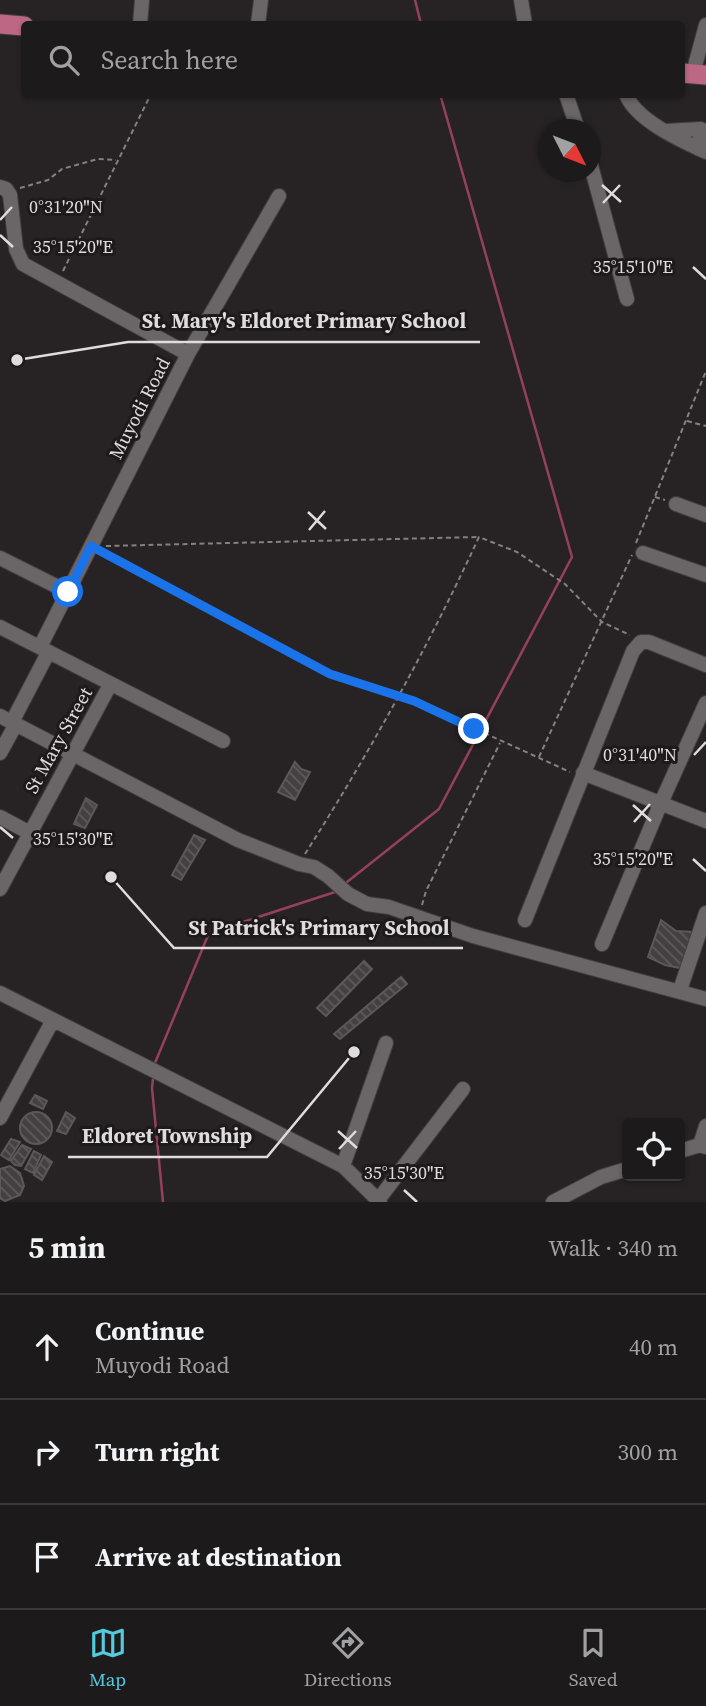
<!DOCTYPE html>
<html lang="en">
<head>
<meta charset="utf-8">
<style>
  :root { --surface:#1d1a1b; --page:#2a2728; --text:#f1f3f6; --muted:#a0a1a3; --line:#3b383a; --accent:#54cadd }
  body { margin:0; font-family:"Source Serif 4",serif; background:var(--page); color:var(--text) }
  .controls { position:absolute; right:21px; bottom:21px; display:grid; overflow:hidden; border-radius:7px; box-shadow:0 2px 5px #0004 }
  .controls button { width:63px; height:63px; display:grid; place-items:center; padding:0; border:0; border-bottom:2px solid var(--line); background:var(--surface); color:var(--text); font:35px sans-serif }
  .compass { position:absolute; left:538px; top:119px; width:63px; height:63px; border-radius:50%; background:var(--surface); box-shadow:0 2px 5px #0004; rotate:132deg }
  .stop { position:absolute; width:21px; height:21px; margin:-16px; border:5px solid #1a73e8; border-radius:50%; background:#fff }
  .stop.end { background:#1a73e8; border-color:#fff; box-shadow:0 2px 7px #0008 }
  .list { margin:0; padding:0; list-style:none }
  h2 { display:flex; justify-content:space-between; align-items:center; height:91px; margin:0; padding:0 28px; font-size:30px }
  h2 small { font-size:23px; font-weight:400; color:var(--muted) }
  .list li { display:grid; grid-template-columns:46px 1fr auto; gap:21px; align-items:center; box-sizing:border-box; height:105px; padding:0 28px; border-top:2px solid var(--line) }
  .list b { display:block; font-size:26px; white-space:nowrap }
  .list p { margin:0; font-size:23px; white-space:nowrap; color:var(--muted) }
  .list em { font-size:23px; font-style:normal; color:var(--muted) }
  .icon { flex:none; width:38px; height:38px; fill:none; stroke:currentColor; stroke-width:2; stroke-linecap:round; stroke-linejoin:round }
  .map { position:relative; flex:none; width:706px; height:1202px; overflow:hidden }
  .search { position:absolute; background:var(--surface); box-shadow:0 2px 5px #0004; left:21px; right:21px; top:21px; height:77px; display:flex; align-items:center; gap:18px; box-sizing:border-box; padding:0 24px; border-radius:7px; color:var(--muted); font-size:26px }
  .sheet { height:406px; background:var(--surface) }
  nav { display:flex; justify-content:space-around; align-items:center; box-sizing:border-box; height:98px; border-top:2px solid var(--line); background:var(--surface); font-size:19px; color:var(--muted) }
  nav a { display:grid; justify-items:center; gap:4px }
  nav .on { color:var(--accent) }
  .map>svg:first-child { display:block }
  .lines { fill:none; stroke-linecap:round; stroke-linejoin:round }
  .stream { stroke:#964060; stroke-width:2.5 }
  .building { fill:url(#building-back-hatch); stroke:#5c5758; stroke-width:2 }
  .minor-casing { stroke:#423e3f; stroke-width:16 }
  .highway-casing { stroke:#423e3f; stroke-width:21 }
  .path { stroke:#858182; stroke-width:2; stroke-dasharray:5 3.5; stroke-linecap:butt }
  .minor { stroke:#6a6566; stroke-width:14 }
  .highway { stroke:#bc6884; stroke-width:19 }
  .route { stroke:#1a73e8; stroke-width:9 }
  .ticks { fill:none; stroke:#dfdcdd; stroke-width:2.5 }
  .labels { text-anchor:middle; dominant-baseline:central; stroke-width:6; stroke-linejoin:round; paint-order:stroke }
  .street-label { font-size:19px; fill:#dfdcdd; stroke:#1e191b }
  .ticks-label { font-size:18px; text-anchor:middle; fill:#dfdcdd; stroke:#1e191b; stroke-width:6; stroke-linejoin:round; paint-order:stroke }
  .leader { fill:none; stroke:#dfdcdd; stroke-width:2.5 }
  .callout-dot { fill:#dfdcdd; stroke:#1e191b; stroke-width:2.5 }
  .callout-label { font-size:21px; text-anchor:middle; font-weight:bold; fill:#dfdcdd; stroke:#1e191b; stroke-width:6; stroke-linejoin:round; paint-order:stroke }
</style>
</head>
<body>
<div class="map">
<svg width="706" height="1202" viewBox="0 0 706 1202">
  <defs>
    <pattern id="building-back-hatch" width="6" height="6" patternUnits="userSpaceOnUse" patternTransform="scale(1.75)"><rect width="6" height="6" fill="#443f40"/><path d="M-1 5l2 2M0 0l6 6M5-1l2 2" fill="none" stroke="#5f5a5b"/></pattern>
  </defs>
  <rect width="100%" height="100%" fill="#272324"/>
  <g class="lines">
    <path class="stream" d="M 415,0 L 421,24
      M 347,882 L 439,809 L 572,557 L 440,94
      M 155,1063 L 209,933 L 335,892
      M 153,1079 L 152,1088 L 163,1202"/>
  </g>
  <path class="building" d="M 295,762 L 301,769 L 310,772 L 295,800 L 278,792 Z
    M 86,798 L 97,805 L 85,828 L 74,824 Z
    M 194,835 L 205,840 L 181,880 L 172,875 Z
    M 661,920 L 676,931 L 693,932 L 680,968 L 665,965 L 648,957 Z
    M 364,961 L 372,969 L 326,1016 L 317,1008 Z
    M 401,977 L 407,984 L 340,1039 L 334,1034 Z
    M 35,1095 L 47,1101 L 43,1109 L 30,1103 Z
    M 66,1112 L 75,1118 L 66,1134 L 57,1131 Z
    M20 1128a16 16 0 1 1 32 0a16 16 0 1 1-32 0Z
    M 11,1139 L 20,1142 L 9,1160 L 1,1155 Z
    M 22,1145 L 31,1149 L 21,1166 L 15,1165 L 11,1161 Z
    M 34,1151 L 41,1155 L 33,1173 L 25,1169 Z
    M 44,1156 L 52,1162 L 42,1180 L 34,1175 Z
    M 10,1166 L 20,1173 L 24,1186 L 20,1195 L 5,1201 L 0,1198 L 0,1169 Z"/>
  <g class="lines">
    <g class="minor-casing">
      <path id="minor" d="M 521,0 L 525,24
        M 140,24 L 142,0
        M 258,24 L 261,0
        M 693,73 L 706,25
        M 566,94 L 578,130
        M 626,94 C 635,120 682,141 706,152
        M 666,131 L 701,129 L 699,149
        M 590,162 L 627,299
        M 0,187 L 6,189 L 10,195 L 16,249 L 23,264 L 188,354
        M 676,504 L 706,515
        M 643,553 L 706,575
        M 0,558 L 68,592
        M 0,627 L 223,741
        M 40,647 L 188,354 L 279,196
        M 0,716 L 238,840 L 299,864 L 314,867 L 328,876 L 348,894 L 367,904 L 389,907 L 473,936 L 706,999
        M 12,722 L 48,653
        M 0,753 L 16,724
        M 583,773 L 706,821
        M 0,817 L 30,833
        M 0,889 L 110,685
        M 525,920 L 633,651 L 641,642 L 649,642 L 706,665
        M 602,944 L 660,805 L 706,703
        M 680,990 L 706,913
        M 0,993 L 343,1166 L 380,1202
        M 0,1118 L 53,1020
        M 700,1145 L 706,1126
        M 680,1151 L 700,1145 L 706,1147
        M 343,1166 L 386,1043
        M 378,1200 L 463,1089
        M 553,1202 L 601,1177 L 627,1169"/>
    </g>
    <g class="highway-casing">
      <path id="highway" d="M 0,24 L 24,26
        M 682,73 L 706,75"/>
    </g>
    <path class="path" d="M 20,188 L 48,180 L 62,169 L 98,159 L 116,160
      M 63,271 L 151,94
      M 687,421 L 706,426
      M 655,497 L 665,500
      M 636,543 L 706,371
      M 106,546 L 478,537
      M 101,552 L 330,674 L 414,701 L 570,772
      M 539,757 L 632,555
      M 305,854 C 370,752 428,647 479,537 L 517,552 L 565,584 L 602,622 L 630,635
      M 422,905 L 426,891 L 500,743"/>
    <use href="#minor" class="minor"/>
    <use href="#highway" class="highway"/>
  </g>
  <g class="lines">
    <path class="route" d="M 68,592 L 91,546 L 330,674 L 414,701 L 474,729"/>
  </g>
  <path class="ticks" d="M 602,185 L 621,202M 603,203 L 620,185M 0,220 L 12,207M 0,235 L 13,247M 693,267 L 706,279M 308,512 L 326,529M 309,530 L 325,511M 694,755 L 706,742M 633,805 L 651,821M 634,822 L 650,804M 0,827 L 13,838M 693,859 L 706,871M 338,1131 L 357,1148M 339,1149 L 356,1131M 404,1190 L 417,1202"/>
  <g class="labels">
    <g class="street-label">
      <text transform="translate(139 408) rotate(-63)">Muyodi Road</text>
      <text transform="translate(58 740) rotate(-61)">St Mary Street</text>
    </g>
  </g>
  <g class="ticks-label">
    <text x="66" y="213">0°31'20"N</text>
    <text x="73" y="253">35°15'20"E</text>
    <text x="633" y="273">35°15'10"E</text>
    <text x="640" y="761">0°31'40"N</text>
    <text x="73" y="845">35°15'30"E</text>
    <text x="633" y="865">35°15'20"E</text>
    <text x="404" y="1179">35°15'30"E</text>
  </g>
  <path class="leader" d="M17 360L128 342H480M111 877L174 948H463M354 1052L267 1157H68"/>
  <g class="callout-dot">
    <circle cx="17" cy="360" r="7"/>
    <circle cx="111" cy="877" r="7"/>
    <circle cx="354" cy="1052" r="7"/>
  </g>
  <g class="callout-label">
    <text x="304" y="328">St. Mary's Eldoret Primary School</text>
    <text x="319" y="935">St Patrick's Primary School</text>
    <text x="167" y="1143">Eldoret Township</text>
  </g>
</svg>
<div class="controls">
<button><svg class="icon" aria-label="locate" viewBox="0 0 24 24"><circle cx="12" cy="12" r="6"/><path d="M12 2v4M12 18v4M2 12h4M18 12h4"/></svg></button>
</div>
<svg class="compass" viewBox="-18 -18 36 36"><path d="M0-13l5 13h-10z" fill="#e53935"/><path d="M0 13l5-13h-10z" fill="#a0a1a3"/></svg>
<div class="stop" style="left:68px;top:592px"></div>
<div class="stop end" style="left:474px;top:729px"></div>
<div class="search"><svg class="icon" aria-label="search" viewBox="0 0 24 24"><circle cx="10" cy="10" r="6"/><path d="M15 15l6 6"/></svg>Search here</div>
</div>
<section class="sheet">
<h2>5 min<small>Walk · 340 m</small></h2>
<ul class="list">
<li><svg class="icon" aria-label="ahead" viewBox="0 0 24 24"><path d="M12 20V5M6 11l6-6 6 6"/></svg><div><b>Continue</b><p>Muyodi Road</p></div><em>40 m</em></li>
<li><svg class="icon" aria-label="right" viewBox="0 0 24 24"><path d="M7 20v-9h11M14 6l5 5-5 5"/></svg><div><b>Turn right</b></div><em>300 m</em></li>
<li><svg class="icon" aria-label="arrive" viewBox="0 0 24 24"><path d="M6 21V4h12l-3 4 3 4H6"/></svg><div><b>Arrive at destination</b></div></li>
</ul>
</section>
<nav>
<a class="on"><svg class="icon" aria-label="map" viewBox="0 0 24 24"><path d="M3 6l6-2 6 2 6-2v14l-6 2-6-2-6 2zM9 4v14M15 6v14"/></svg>Map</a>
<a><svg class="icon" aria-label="directions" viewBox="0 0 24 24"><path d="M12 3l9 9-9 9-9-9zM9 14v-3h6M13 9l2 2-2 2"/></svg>Directions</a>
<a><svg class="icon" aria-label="saved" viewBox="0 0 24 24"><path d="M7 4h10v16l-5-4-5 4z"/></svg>Saved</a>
</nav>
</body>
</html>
